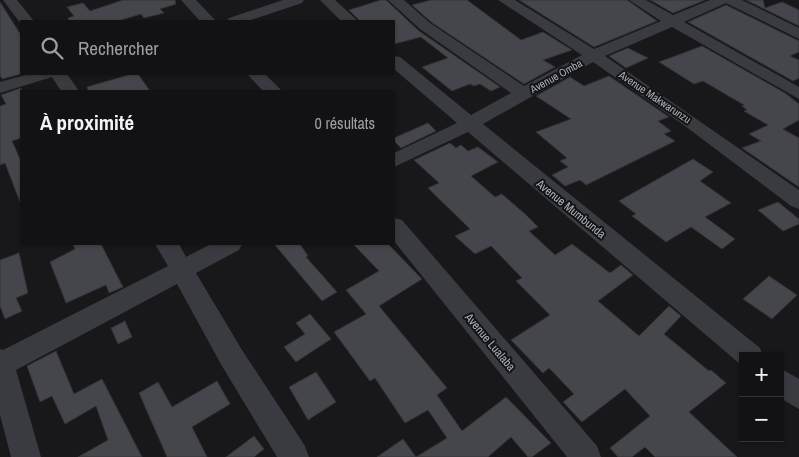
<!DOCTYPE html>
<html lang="fr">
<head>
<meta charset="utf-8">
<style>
  :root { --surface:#121214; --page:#1f2022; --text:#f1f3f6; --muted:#9c9ea0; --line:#313234 }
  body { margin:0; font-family:"Archivo Narrow",sans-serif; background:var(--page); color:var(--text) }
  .controls { position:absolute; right:15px; bottom:15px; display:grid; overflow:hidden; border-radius:0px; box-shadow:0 1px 4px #0004 }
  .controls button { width:45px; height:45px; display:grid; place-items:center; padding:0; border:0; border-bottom:1px solid var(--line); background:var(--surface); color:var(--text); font:25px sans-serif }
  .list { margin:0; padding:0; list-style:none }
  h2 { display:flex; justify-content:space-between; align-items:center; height:65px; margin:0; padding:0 20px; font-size:21px }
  h2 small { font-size:16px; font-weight:400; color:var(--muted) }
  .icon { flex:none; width:28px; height:28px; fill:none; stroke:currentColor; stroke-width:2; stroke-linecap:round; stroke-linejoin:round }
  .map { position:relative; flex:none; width:799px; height:457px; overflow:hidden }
  .search { position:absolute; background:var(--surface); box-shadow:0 1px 4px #0004; left:20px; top:20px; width:375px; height:55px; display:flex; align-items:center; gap:12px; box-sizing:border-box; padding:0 18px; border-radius:0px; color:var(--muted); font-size:19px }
  .panel { position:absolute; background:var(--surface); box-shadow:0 1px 4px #0004; left:20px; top:90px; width:375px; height:155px; border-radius:0px }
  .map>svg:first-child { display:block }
  .building { fill:#45464b; stroke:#323237 }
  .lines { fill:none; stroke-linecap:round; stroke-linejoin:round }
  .minor { fill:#393b40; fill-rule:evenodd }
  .labels { text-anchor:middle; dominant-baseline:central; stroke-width:4; stroke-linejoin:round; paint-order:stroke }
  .far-street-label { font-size:11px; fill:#abb0ba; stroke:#131316 }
  .street-label { font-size:12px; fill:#abb0ba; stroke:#131316 }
</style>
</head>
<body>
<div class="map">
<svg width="799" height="457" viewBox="0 0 799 457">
  <rect width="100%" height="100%" fill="#18181b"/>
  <path class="building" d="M 123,0 L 175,0 L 176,4 L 160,9 L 164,13 L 144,18 L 141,14 L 118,21 L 69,21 L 68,18 L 74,16 L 67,7 L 83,3 L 90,11 Z
    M 381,0 L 386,0 L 419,31 L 500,87 L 491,91 L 480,84 L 474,86 L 470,84 L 452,91 L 422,67 L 448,58 L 421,37 L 394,44 L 394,21 L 360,21 L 349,10 Z
    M 431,0 L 467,0 L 521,40 L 543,32 L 572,50 L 543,60 L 555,67 L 524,84 L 431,22 L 412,5 Z
    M 519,0 L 627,0 L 657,21 L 594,47 Z
    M 650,0 L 705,0 L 673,13 Z
    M 746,0 L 763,0 L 765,8 L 782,2 L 799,10 L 799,26 Z
    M 0,2 L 21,35 L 21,74 L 2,79 L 0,75 Z
    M 726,5 L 799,41 L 799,52 L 790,56 L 799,60 L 799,78 L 793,81 L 688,22 Z
    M 702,46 L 785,93 L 799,104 L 799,120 L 783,129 L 799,138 L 799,187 L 742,148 L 761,141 L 749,134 L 768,125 L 744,111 L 747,110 L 742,106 L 744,105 L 703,81 L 694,84 L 659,62 Z
    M 628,48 L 648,58 L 626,68 L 609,56 Z
    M 132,74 L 138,74 L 150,91 L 88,91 L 87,87 Z
    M 609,76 L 669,117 L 658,121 L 671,131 L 664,134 L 675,141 L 586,185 L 580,180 L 565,186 L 552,175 L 568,167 L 560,161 L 567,158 L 536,132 L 571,119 L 536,96 L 570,77 L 584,86 Z
    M 21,88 L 21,138 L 12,141 L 21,161 L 20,202 L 5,163 L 0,165 L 0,106 L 6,104 L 1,95 Z
    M 428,123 L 436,131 L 401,148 L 394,141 L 394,138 Z
    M 450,143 L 456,148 L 461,145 L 468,151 L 478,147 L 498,162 L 471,176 L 495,197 L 502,194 L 525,214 L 538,227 L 529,231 L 555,255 L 572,244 L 610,273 L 621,265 L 633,275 L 598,301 L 639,336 L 669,306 L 681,316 L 664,334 L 709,371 L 711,370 L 726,383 L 689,412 L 737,457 L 655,457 L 645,447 L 632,457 L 618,457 L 610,448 L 650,416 L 625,389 L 582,422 L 563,402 L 574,394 L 549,368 L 543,373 L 511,340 L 550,315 L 516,281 L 522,278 L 491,246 L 475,254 L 455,236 L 470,229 L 428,188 L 439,183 L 414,160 Z
    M 693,159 L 713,172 L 700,181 L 731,203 L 705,217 L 735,239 L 722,249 L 691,227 L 666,242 L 632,216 L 636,214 L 619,201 Z
    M 778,202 L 799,219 L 799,224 L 783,231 L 758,210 Z
    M 73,244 L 101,244 L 123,287 L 109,293 L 106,285 L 66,303 L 50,262 L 75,249 Z
    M 274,244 L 300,244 L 308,256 L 306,257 L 337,292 L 322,301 Z
    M 353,244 L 388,244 L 422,279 L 379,306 L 447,388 L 437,395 L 462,431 L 506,397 L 551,443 L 532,457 L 528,457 L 511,437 L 488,457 L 377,457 L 403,439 L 416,457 L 447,438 L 428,410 L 405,423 L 375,378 L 370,381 L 334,332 L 366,314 L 346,290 L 379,271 Z
    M 19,253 L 28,293 L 16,298 L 22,311 L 5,319 L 0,306 L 0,260 Z
    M 769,276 L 797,295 L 772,319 L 743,299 Z
    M 310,314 L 331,339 L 296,362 L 284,347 L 305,334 L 296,323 Z
    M 125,321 L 132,337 L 118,344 L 111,328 Z
    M 56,351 L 74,394 L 102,379 L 142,457 L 78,457 L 108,440 L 96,406 L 65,424 L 52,396 L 40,402 L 27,366 Z
    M 316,372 L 336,402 L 308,420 L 289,387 Z
    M 217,381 L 230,404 L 192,427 L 207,457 L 167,457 L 139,393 L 158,382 L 172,407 Z
    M 254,436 L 264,449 L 254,457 L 226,457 Z"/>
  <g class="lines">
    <path class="minor" d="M 3,0 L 17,0 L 34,21 L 21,21 L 21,24 Z
      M 181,0 L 196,0 L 216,21 L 200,21 Z
      M 283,0 L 304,0 L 302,3 L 248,21 L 226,21 L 229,18 Z
      M 320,0 L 335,0 L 358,21 L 341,21 Z
      M 388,0 L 404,0 L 430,23 L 524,86 L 582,55 L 498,0 L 515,0 L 594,49 L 661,21 L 629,0 L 646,0 L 673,15 L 710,0 L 742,0 L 799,28 L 799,39 L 726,3 L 684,22 L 799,87 L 799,99 L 672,27 L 605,56 L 799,190 L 799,209 L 791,206 L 685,126 L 593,62 L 483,124 L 760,348 L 763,356 L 743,356 L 743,365 L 740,364 L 468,132 L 394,167 L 394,153 L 457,123 L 394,69 L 394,56 L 400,57 L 471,115 L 511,93 L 420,29 Z
      M 29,74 L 67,74 L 79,91 L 61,91 L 52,77 L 0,93 L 0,82 Z
      M 247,74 L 265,74 L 282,91 L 263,91 Z
      M 394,218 L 402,220 L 597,446 L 601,457 L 567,457 L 394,241 Z
      M 155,244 L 179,244 L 186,257 L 211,244 L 242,244 L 239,250 L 196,273 L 242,350 L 305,446 L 309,457 L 277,457 L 222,366 L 177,284 L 16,370 L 41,457 L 11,457 L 0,415 L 0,349 L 3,350 L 168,266 Z
      M 780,368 L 799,379 L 799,409 L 780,398 Z"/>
  </g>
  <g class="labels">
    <g class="far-street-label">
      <text transform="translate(556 76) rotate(-29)">Avenue Omba</text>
      <text transform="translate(655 97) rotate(34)">Avenue Makwarunzu</text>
    </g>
    <g class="street-label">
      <text transform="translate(571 209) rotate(39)">Avenue Mumbunda</text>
      <text transform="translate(490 342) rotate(50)">Avenue Lualaba</text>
    </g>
  </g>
</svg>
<div class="controls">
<button>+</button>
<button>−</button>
</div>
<div class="search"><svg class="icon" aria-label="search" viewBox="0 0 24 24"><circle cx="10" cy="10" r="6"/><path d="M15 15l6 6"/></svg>Rechercher</div>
<section class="panel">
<h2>À proximité<small>0 résultats</small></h2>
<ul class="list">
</ul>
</section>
</div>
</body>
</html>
